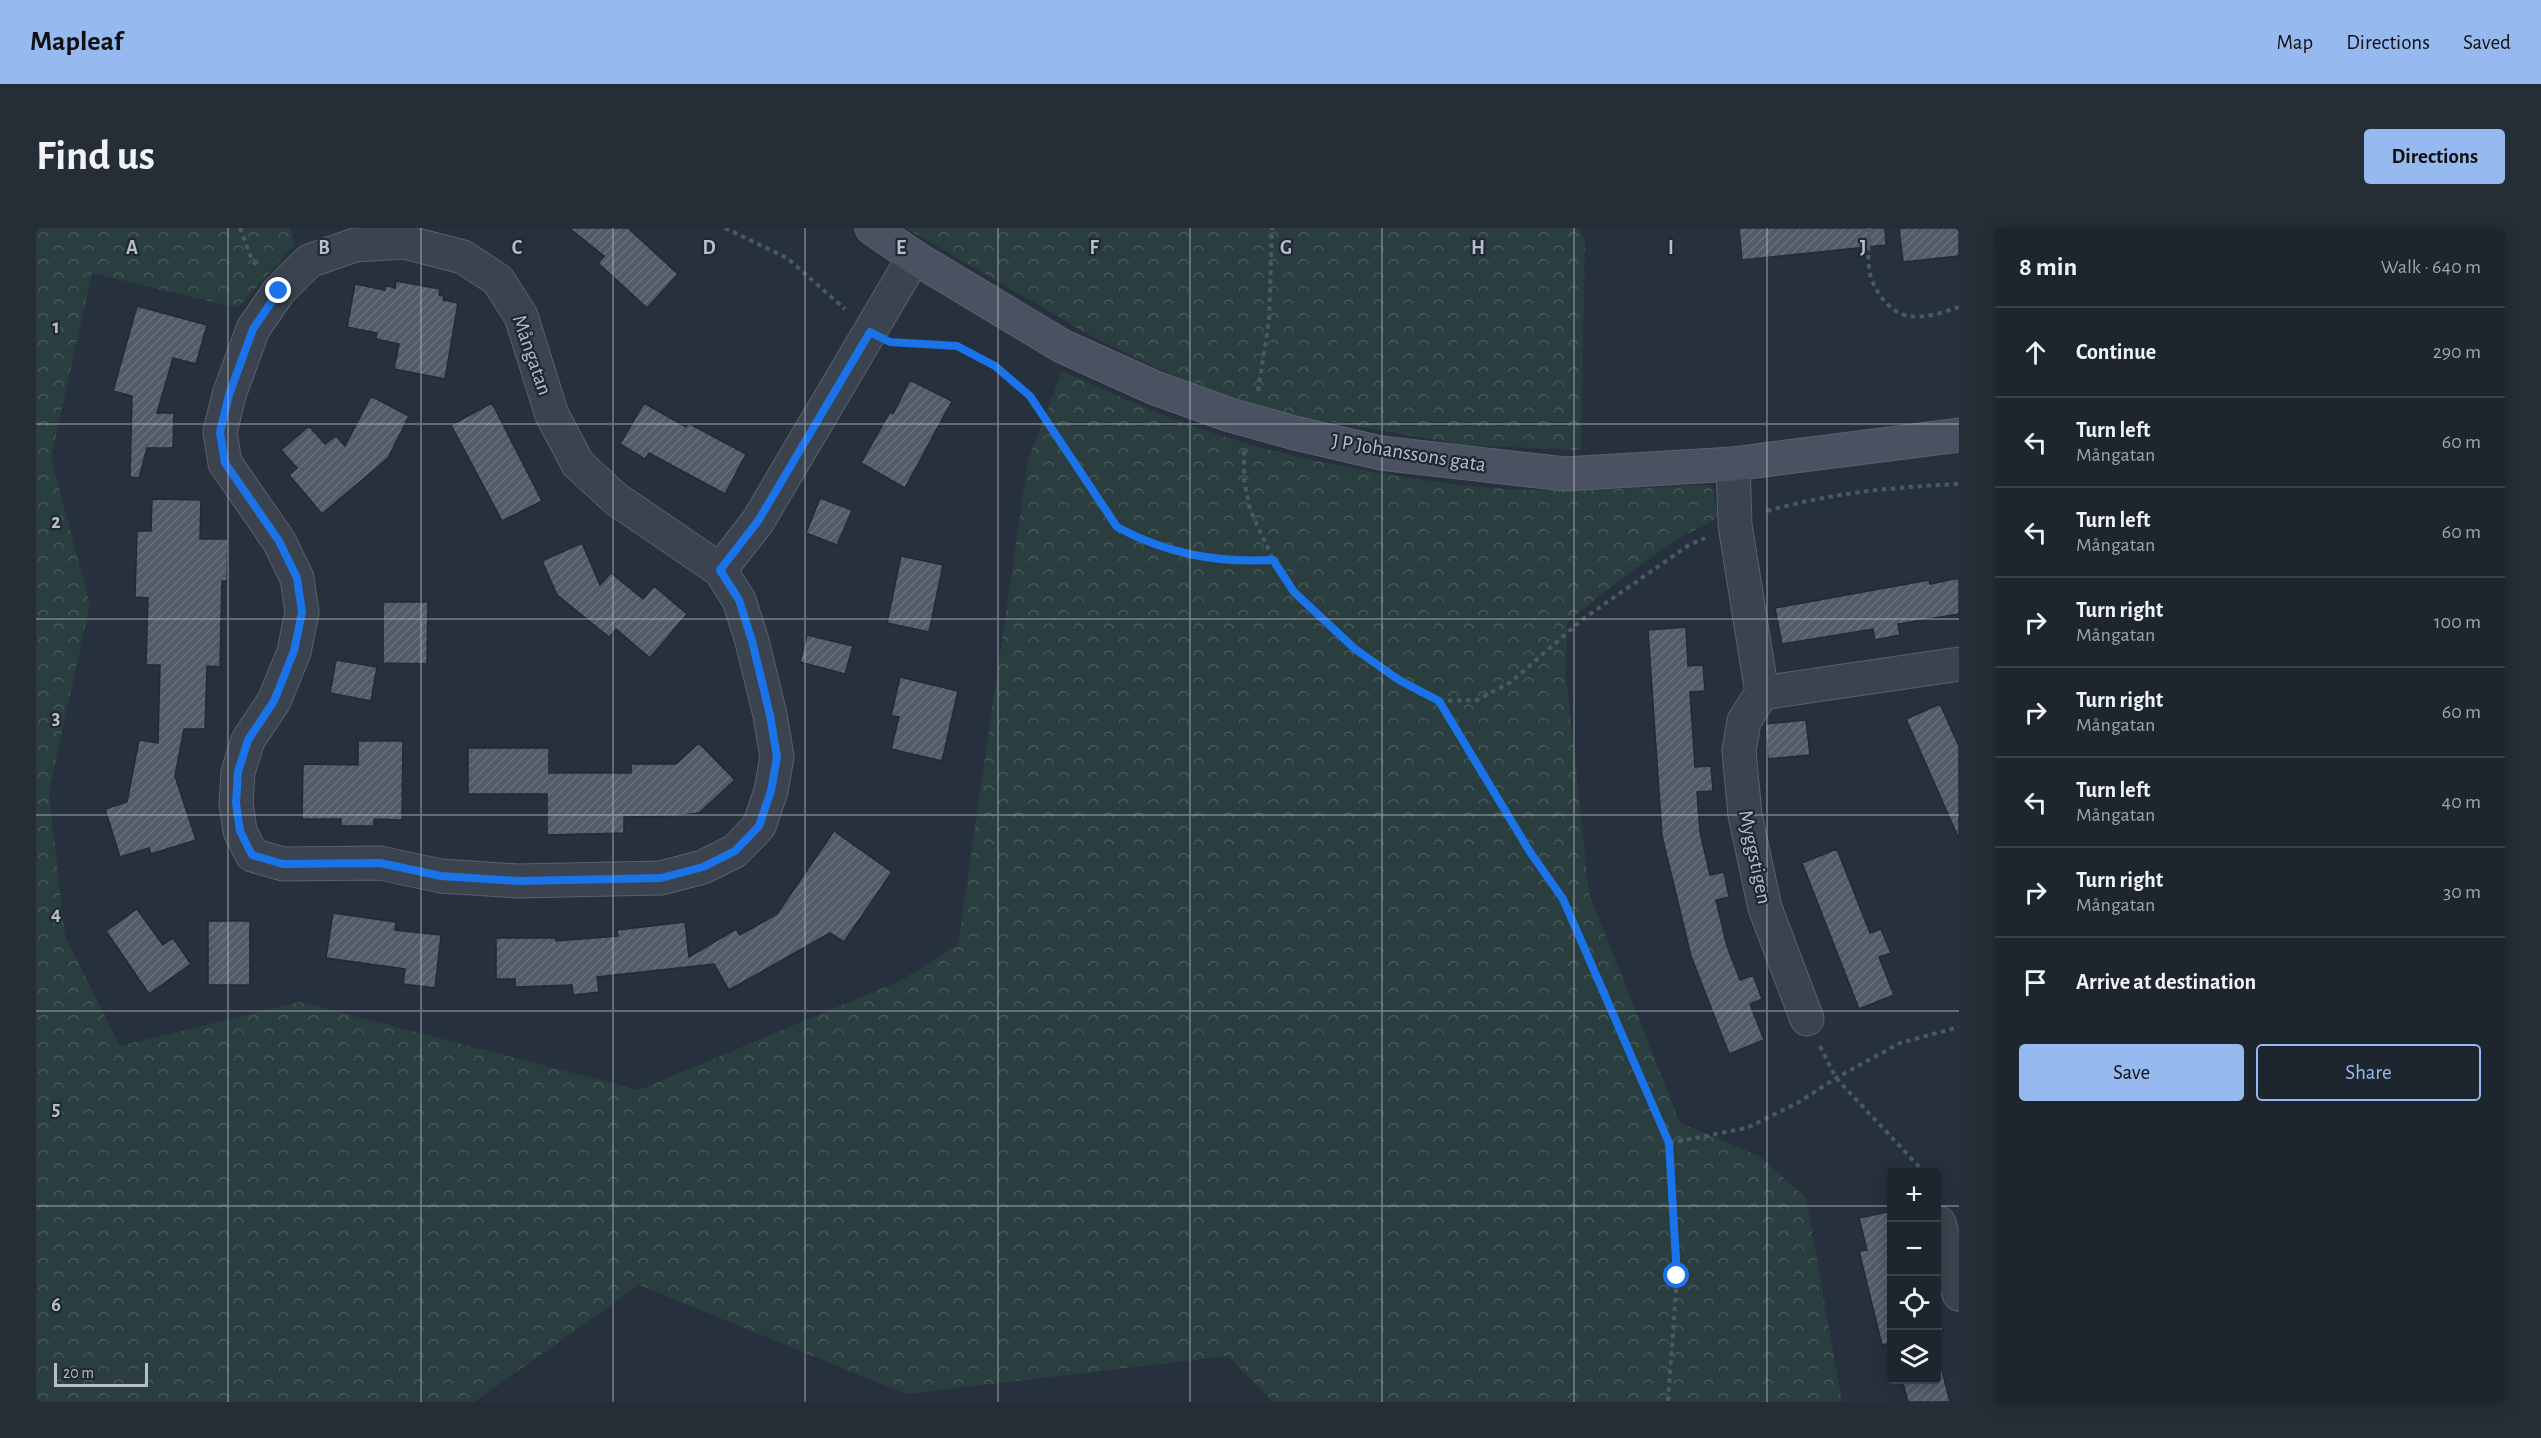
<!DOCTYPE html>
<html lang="en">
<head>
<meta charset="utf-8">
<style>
  :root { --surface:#1d252e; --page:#252d36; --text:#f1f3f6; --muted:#a0a5aa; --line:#3b424a; --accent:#96b9ef }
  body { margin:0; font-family:"Alegreya Sans",sans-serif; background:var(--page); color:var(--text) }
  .controls { position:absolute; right:18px; bottom:18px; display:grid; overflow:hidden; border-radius:6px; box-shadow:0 3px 15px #0003 }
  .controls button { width:54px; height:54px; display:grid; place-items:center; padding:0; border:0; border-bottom:2px solid var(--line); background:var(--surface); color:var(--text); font:30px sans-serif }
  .scale { position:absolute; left:18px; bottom:15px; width:94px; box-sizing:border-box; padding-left:6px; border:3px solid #b8bec9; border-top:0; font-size:16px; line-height:21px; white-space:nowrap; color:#b8bec9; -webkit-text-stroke:4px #202833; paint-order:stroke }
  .stop { position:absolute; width:18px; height:18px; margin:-14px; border:4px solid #1a73e8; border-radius:50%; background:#fff }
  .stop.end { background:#1a73e8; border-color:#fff; box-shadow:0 2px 6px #0008 }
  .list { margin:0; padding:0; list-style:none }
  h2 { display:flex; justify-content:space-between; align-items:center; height:78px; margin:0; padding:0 24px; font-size:26px }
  h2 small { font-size:20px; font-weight:400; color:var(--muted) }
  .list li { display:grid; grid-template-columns:39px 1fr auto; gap:18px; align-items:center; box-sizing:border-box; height:90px; padding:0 24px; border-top:2px solid var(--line) }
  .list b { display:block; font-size:22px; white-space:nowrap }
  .list p { margin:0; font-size:20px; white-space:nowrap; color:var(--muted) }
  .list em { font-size:20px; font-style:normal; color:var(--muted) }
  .actions { display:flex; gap:12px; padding:18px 24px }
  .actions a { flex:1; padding:14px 0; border:2px solid var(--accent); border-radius:6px; text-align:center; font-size:21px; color:var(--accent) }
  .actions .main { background:var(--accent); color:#111 }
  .icon { flex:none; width:33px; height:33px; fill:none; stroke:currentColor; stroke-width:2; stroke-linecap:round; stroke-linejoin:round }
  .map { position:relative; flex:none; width:1923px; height:1174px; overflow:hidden; border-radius:6px }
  header { display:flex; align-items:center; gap:36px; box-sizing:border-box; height:84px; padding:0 30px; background:var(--accent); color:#111 }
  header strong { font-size:28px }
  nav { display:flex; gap:33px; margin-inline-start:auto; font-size:21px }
  .intro { display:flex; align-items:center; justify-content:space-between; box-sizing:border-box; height:144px; padding:0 36px }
  h1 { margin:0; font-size:42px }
  .button { padding:15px 27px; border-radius:6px; background:var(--accent); color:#111; font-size:21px; font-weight:700 }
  main { display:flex; gap:36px; padding:0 36px }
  aside { flex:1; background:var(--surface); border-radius:6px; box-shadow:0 3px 15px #0003 }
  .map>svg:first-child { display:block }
  .forest { fill:url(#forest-crowns) }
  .building { fill:url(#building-hatch); stroke:#222a35; stroke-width:1.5 }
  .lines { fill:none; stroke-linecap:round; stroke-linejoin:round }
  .street-casing { stroke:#59616c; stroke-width:35 }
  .secondary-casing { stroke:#59616c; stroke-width:35 }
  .path { stroke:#495b5e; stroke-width:4; stroke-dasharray:4.5 4.5; stroke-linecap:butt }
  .street { stroke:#3b434e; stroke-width:33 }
  .secondary { stroke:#4a5261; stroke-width:33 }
  .route { stroke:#1a73e8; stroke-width:8 }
  .grid { fill:none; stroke:#b8bec9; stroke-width:1.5; stroke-opacity:0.55 }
  .labels { text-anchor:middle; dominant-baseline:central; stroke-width:4.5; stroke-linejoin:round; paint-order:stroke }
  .street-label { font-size:21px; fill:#b8bec9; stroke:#202833 }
  .grid-label { font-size:20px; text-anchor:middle; font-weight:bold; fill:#b8bec9; stroke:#202833; stroke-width:4.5; stroke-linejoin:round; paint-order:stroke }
</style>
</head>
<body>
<header>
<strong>Mapleaf</strong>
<nav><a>Map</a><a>Directions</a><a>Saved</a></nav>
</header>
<div class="intro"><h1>Find us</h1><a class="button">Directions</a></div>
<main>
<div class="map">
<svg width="1923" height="1174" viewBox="0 0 1923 1174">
  <defs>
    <pattern id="forest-crowns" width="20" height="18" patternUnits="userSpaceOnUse" patternTransform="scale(1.5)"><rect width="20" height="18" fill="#2a3e40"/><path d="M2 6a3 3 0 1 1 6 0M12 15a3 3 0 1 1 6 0" fill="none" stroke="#47585a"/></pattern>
    <pattern id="building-hatch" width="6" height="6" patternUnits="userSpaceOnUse" patternTransform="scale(1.5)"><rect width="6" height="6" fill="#515a68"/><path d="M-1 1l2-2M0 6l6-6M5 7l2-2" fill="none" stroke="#68707c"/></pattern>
  </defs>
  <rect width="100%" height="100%" fill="#27313e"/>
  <path class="forest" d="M 0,0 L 254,0 L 259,16 L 202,80 L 56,45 L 15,230 L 54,376 L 13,564 L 29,708 L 84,818 L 264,774 L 603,862 L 866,752 L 922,716 L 992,233 L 1026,143 C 1078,166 1131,191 1186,208 C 1263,232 1345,247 1425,257 C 1508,267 1592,260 1675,257 L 1682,288 C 1670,299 1656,302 1642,311 C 1604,337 1565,365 1531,395 L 1530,446 L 1553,665 L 1644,895 L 1723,928 L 1770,970 L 1806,1174 L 1237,1174 L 1192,1128 L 870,1166 L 603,1057 L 438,1174 L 0,1174 Z
    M 870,0 L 1543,0 L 1549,11 L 1545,222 L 1429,217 L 1267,189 L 1198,171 L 1129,144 L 1057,109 Z"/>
  <path class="building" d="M 533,0 L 592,0 L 642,46 L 611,80 L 562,35 L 568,28 Z
    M 1703,0 L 1849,0 L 1850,17 L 1706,32 Z
    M 1863,0 L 1923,0 L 1923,28 L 1867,34 Z
    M 360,53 L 404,61 L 403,67 L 408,68 L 407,72 L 422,75 L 409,151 L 358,141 L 363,116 L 340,111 L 341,105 L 311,99 L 319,56 L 349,62 L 349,57 L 359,60 Z
    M 101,78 L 171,97 L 160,136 L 137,130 L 121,185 L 138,185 L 137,220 L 111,220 L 103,250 L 94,249 L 96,168 L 77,163 Z
    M 874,152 L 916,173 L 869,260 L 825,235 L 854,184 L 857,186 Z
    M 335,168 L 373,188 L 352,230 L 286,286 L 253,247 L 261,240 L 245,222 L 273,198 L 289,216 L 300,208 L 309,218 Z
    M 456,175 L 506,273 L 466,293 L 415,197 Z
    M 608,175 L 650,199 L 652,195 L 710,226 L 689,266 L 613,225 L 609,231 L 584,216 Z
    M 784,270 L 816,282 L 801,317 L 770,305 Z
    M 116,271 L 165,272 L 164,311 L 192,311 L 191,353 L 186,353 L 184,439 L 171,438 L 169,501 L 148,501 L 139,548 L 160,612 L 115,626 L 113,620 L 84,629 L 69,581 L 91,574 L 103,512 L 122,515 L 124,437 L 110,437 L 112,370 L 99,369 L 101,303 L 115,303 Z
    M 546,315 L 564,357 L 575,345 L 607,371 L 618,358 L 651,386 L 614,430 L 580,401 L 573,409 L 521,367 L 506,333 Z
    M 865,328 L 907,337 L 893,404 L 851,395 Z
    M 1923,350 L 1923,386 L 1862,396 L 1864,407 L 1839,412 L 1837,401 L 1746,416 L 1739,380 L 1893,352 L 1894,356 Z
    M 347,374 L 392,374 L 391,436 L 347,435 Z
    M 1650,399 L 1652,438 L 1667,437 L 1669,463 L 1654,464 L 1659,539 L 1675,538 L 1677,563 L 1661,564 L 1664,604 L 1674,647 L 1688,644 L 1693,669 L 1680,672 L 1691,718 L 1704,752 L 1717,747 L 1726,771 L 1714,776 L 1728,812 L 1693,826 L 1655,728 L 1626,608 L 1612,402 Z
    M 771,407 L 817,418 L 809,446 L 764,434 Z
    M 300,432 L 341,439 L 335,473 L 294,465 Z
    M 864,449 L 922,463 L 906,533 L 855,521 L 863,489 L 855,488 Z
    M 1904,476 L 1923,518 L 1923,611 L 1870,491 Z
    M 1770,492 L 1774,527 L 1732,531 L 1729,496 Z
    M 322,513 L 367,513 L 366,592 L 338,591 L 338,598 L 305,598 L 305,591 L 266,591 L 267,536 L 322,537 Z
    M 663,515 L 699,552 L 663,585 L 640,588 L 588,589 L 588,605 L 511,607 L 511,566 L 432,566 L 432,520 L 513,520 L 513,545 L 595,545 L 595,536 L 640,536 Z
    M 798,603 L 856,644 L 808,714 L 794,705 L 693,762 L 678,736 L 561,749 L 563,764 L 537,767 L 536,757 L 479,759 L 479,751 L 460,751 L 460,710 L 520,710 L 520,713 L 582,708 L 581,702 L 649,694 L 653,729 L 700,701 L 704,707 L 741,686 Z
    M 1801,621 L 1834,705 L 1845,701 L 1855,725 L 1843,729 L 1858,767 L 1823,781 L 1766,635 Z
    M 101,681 L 127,717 L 137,710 L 155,736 L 113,766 L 70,703 Z
    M 297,685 L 360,694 L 359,702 L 405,707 L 399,760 L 367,756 L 369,741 L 290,730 Z
    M 172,693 L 214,693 L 214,757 L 172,757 Z
    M 1856,983 L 1856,1115 L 1846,1117 L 1823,1023 L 1831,1022 L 1823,990 Z
    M 1900,1074 L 1907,1102 L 1900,1104 Z
    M 1900,1118 L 1914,1174 L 1872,1174 L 1866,1152 L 1900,1152 Z"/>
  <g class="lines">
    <g class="street-casing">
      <path id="street" d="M 369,14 L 427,29 L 462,52 L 485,88 L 516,187 L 542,236 L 580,271 L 684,342 L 703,372 L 716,413 L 734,487 L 741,529 L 735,563 L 723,598 L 699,623 L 667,639 L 625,650 L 482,653 L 405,648 L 344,635 L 247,636 L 216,627 L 204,603 L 200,575 L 202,544 L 212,512 L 238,473 L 258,424 L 266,384 L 261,350 L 243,313 L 189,235 L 184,204 L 193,167 L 217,101 L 243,63 L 273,33 L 319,17 Z
        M 1697,236 L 1699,297 L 1726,465 L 1923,436
        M 684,342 L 722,293 L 878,29
        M 1726,465 L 1708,493 L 1703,523 L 1709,587 L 1729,680 L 1771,791
        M 1903,995 L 1923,1066"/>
    </g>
    <g class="secondary-casing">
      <path id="secondary" d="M 836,0 L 878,29 L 1026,118 L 1119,160 L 1194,187 L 1259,205 L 1345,225 L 1529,246 L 1697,236 L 1923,207"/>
    </g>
    <path class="path" d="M 204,0 L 216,32 L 223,40
      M 689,0 L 751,30 L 809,81
      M 1833,0 C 1833,15 1831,32 1834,46 C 1838,63 1855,86 1873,88 C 1890,91 1907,84 1923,79
      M 865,115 L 921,118 L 959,139 L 994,168 L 1081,299 C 1130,327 1181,335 1237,331
      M 1222,163 L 1233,93 L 1236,0
      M 1208,223 L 1208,252 L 1214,282 L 1237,331 L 1258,364 L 1319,421 L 1363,452 L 1403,473 L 1494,624 L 1527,671 L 1633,915 L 1641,1048 L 1632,1174
      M 1731,283 C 1795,265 1857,259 1923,256
      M 1403,473 L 1441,472 L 1475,454 L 1547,391 L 1653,317 L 1669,310
      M 1784,818 L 1800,850 L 1888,944
      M 1633,915 L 1711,900 L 1763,874 L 1800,850 L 1864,815 L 1923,799"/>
    <use href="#street" class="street"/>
    <use href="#secondary" class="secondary"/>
  </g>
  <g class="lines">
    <path class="route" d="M 243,63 L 217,101 L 193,167 L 184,204 L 189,235 L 243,313 L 261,350 L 266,384 L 258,423 L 238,473 L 212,512 L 202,544 L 200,575 L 204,603 L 216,627 L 247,636 L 344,635 L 405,648 L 482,653 L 625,650 L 667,639 L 699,623 L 723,598 L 735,563 L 741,529 L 734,487 L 716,413 L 703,372 L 684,342 L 722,293 L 834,104 L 854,114 L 921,118 L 959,138 L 994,168 L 1081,299 C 1131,326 1181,335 1237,332 L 1258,364 L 1319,421 L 1363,452 L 1403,473 L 1494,624 L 1527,671 L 1633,915 L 1641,1048"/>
  </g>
  <path class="grid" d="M 192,0 L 192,1174M 385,0 L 385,1174M 577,0 L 577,1174M 769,0 L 769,1174M 962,0 L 962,1174M 1154,0 L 1154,1174M 1346,0 L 1346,1174M 1538,0 L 1538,1174M 1731,0 L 1731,1174M 0,196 L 1923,196M 0,391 L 1923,391M 0,587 L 1923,587M 0,783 L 1923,783M 0,978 L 1856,978M 1900,978 L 1923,978"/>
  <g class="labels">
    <g class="street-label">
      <text transform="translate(496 127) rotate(71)">Mångatan</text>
      <text transform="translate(1373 225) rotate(9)">J P Johanssons gata</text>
      <text transform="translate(1719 629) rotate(78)">Myggstigen</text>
    </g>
  </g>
  <g class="grid-label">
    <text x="96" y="26">A</text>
    <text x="288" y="26">B</text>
    <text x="481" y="26">C</text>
    <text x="673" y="26">D</text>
    <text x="865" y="26">E</text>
    <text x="1058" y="26">F</text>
    <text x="1250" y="26">G</text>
    <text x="1442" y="26">H</text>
    <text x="1635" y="26">I</text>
    <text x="1827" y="26">J</text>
    <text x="20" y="105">1</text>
    <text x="20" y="300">2</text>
    <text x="20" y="496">3</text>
    <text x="20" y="692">4</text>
    <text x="20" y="887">5</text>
    <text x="20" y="1083">6</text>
  </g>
</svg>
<div class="controls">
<button>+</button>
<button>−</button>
<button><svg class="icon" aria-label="locate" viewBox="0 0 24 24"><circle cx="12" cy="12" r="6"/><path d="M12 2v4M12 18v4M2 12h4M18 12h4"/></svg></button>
<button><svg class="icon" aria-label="layers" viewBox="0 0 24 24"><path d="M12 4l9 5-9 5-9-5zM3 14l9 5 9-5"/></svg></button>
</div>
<div class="scale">20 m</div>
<div class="stop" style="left:1641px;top:1048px"></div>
<div class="stop end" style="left:243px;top:63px"></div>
</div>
<aside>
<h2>8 min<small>Walk · 640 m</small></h2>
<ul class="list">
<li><svg class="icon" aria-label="ahead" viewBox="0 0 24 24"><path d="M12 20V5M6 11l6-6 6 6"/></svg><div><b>Continue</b></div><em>290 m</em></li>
<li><svg class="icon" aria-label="left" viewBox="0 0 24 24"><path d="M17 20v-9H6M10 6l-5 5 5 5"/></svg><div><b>Turn left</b><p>Mångatan</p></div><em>60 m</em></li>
<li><svg class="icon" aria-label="left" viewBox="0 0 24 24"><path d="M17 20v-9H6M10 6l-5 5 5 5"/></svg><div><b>Turn left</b><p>Mångatan</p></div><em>60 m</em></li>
<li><svg class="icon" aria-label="right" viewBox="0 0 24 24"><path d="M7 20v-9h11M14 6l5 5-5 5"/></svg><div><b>Turn right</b><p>Mångatan</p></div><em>100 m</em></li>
<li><svg class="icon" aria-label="right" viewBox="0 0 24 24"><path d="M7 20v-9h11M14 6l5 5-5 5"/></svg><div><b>Turn right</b><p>Mångatan</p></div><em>60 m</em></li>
<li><svg class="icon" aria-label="left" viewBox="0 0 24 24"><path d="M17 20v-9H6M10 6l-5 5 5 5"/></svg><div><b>Turn left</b><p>Mångatan</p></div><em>40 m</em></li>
<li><svg class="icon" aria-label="right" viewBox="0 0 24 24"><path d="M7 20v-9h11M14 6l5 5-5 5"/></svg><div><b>Turn right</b><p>Mångatan</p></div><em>30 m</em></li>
<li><svg class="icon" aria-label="arrive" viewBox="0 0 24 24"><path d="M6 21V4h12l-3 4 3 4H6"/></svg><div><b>Arrive at destination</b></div></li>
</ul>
<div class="actions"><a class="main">Save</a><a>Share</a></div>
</aside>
</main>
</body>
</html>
